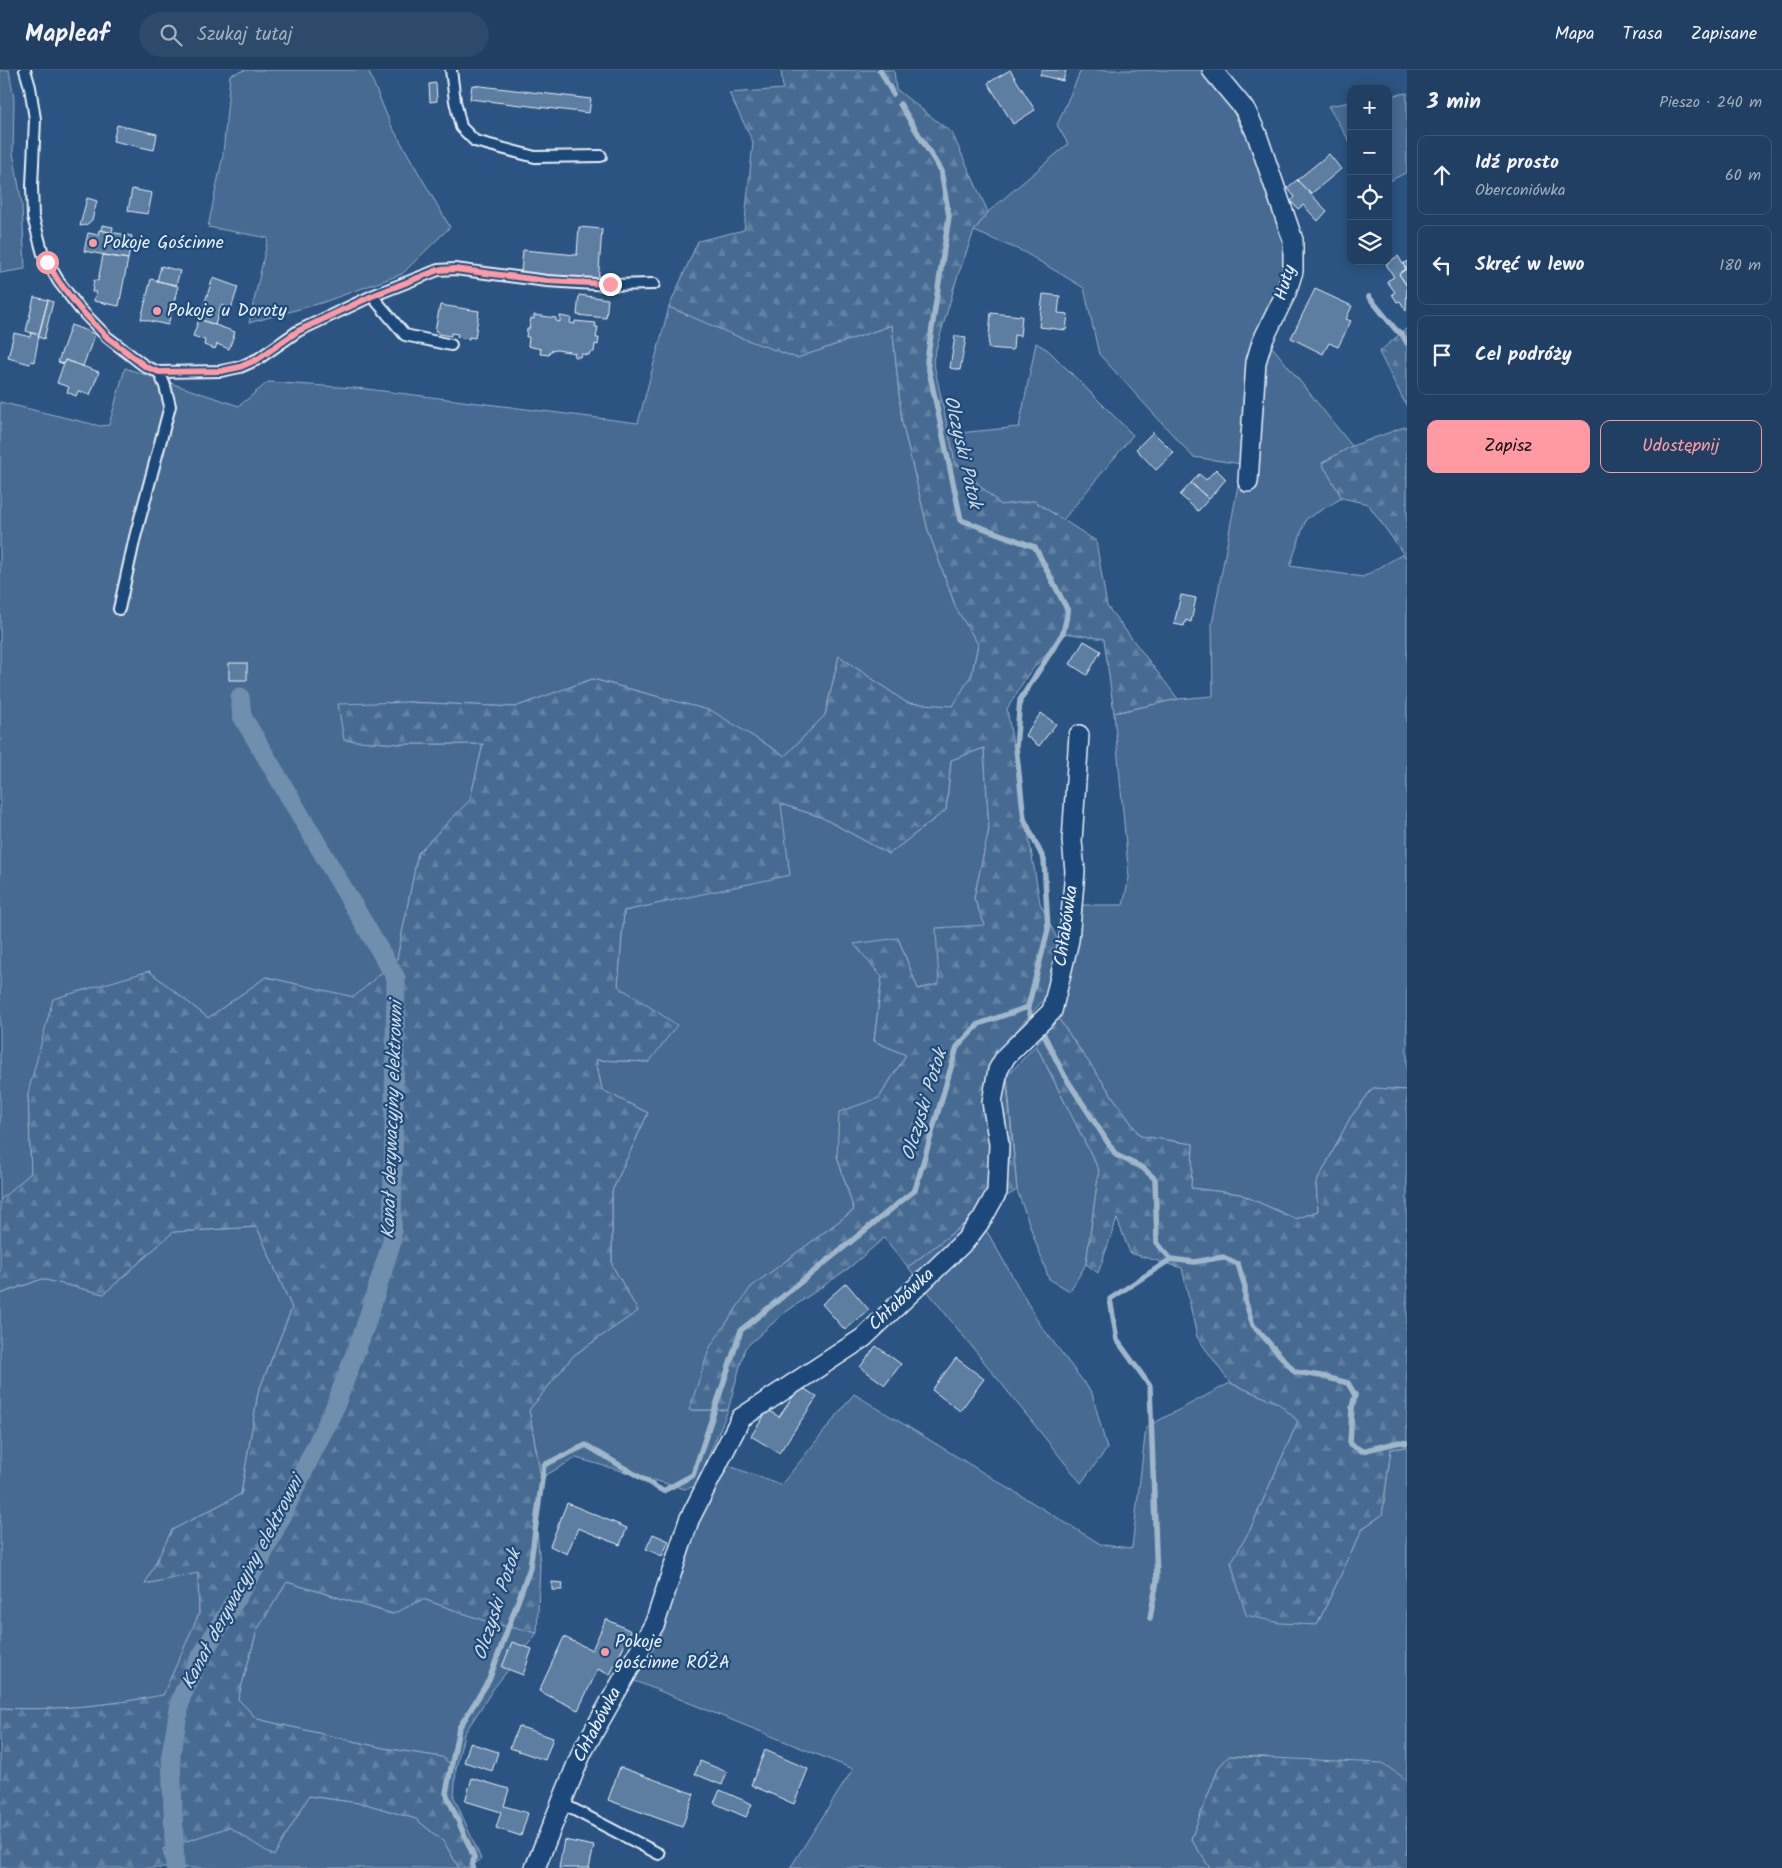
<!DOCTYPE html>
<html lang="pl">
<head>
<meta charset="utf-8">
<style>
  :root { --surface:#203f62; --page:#2d4a6b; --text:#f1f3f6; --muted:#a2afbe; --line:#3d5877; --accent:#ff9aa2 }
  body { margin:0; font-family:Kalam,sans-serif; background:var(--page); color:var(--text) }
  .controls { position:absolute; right:15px; top:15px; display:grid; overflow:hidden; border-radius:10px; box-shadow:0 2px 12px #0003 }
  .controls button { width:45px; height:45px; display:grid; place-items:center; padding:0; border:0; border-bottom:1px solid var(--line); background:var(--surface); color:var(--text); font:25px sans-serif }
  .stop { position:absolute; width:15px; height:15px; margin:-11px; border:4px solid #ff9aa2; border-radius:50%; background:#fff }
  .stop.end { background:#ff9aa2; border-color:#fff; box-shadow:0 1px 5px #0008 }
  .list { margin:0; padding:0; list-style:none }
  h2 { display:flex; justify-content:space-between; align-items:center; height:65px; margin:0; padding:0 20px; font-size:21px }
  h2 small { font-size:16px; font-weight:400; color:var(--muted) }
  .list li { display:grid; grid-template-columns:32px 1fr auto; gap:15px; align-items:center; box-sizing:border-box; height:80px; margin:0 10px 10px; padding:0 10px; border:1px solid var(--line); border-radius:10px }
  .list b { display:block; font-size:19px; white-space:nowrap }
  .list p { margin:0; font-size:16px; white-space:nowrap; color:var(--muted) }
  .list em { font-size:16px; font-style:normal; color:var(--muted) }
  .actions { display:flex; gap:10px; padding:15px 20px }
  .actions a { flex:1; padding:11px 0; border:1px solid var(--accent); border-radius:10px; text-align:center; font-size:18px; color:var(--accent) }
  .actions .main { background:var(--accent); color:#111 }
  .icon { flex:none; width:28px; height:28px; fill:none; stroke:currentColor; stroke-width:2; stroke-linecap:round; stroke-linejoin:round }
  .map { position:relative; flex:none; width:1407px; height:1798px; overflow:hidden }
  header { display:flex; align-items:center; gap:30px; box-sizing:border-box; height:70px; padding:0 25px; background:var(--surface); border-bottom:1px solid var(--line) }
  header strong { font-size:24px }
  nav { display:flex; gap:28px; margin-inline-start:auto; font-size:18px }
  .search { width:350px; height:45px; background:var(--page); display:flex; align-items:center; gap:12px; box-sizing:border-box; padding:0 18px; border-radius:28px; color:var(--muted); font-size:19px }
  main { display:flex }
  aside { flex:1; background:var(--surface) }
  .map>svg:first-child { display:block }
  .grass { fill:#476b93; stroke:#98aec6 }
  .forest { fill:url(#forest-firs); stroke:#98aec6 }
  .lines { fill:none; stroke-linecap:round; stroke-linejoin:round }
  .stream { stroke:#a0b6cb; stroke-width:5.5 }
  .canal { stroke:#708ead; stroke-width:19 }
  .building { fill:#5d7da1; stroke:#e8f1f8 }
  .service-casing { stroke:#e8f1f8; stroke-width:14 }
  .minor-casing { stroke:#e8f1f8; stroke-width:22 }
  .service { stroke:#1f4a7a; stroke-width:10 }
  .minor { stroke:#1f4a7a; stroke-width:19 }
  .route { stroke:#ff9aa2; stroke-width:6 }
  .poi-dot { fill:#ff9aa2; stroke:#1f4a7a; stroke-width:2 }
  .labels { text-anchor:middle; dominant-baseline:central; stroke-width:4.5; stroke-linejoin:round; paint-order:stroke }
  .poi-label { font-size:18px; fill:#e8f1f8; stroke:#1f4a7a; text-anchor:start }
  .street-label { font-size:18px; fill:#e8f1f8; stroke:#1f4a7a }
  .water-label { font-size:19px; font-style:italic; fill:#d0dde9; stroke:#1f4a7a }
</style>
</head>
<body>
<header>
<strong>Mapleaf</strong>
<div class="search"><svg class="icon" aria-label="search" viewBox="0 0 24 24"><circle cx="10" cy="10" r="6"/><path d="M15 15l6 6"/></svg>Szukaj tutaj</div>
<nav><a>Mapa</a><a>Trasa</a><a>Zapisane</a></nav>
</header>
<main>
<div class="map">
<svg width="1407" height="1798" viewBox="0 0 1407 1798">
  <defs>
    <pattern id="forest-firs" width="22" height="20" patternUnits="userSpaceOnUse" patternTransform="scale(1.25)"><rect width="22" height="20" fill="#476b93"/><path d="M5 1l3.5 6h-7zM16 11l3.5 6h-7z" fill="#6281a3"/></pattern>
  </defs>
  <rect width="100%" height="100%" fill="#2b5482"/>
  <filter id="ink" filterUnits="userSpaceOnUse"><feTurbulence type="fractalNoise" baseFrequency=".02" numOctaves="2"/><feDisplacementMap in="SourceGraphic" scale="10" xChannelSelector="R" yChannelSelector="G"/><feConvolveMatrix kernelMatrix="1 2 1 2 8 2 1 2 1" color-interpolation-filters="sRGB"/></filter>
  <g filter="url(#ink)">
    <path class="grass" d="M 0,0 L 9,0 L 14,29 L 13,82 L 22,135 L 25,199 L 0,203 Z
      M 245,0 L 368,0 L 391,55 L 450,157 L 402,204 L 321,233 L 249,253 L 268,168 L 208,157 L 223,85 L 230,5 Z
      M 1081,0 L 1207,0 L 1243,46 L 1289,184 L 1270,274 L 1352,376 L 1322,393 L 1342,428 L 1306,449 L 1290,496 L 1363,507 L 1403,484 L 1407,489 L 1407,1020 L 1373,1018 L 1350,1048 L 1316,1114 L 1318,1141 L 1296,1149 L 1240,1124 L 1191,1118 L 1193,1074 L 1140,1066 L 1056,945 L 1069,907 L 1083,835 L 1123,835 L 1129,808 L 1114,643 L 1178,629 L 1213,626 L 1212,554 L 1242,394 L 1193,387 L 1099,284 L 1084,218 L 1024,182 L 974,161 L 988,142 L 1068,74 L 1057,55 Z
      M 1407,23 L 1407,102 L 1388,112 L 1388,26 Z
      M 1351,32 L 1351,74 L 1328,36 Z
      M 669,237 L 731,263 L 797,288 L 892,255 L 902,352 L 928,460 L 956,538 L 978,574 L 972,604 L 953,637 L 907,633 L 839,586 L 825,645 L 785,686 L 711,641 L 593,609 L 515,637 L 407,632 L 344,670 L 400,674 L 483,674 L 470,730 L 418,783 L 397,889 L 354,928 L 266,907 L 208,948 L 149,901 L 28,1023 L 31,1103 L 0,1130 L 0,332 L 100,356 L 109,355 L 125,298 L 239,336 L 268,312 L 367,319 L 638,353 Z
      M 1036,273 L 1048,280 L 1133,365 L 1063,450 L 1034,431 L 1001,435 L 955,392 L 949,364 L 1019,357 Z
      M 984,678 L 989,759 L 974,828 L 985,855 L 939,914 L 918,919 L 898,868 L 882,907 L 874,971 L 906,985 L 879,1028 L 837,1086 L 854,1140 L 751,1217 L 690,1340 L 728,1340 L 696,1416 L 685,1419 L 576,1388 L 541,1408 L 529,1340 L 574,1285 L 638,1241 L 612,1195 L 612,1121 L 648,1043 L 602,1020 L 596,990 L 649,992 L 618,916 L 624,841 L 681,828 L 781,734 L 821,747 L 889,784 L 946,740 L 951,690 Z
      M 1036,975 L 1099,1100 L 1086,1194 L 1070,1221 L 1049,1209 L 1017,1120 L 1007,1006 Z
      M 977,1144 L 1039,1253 L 1092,1323 L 1107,1379 L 1081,1413 L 908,1197 Z
      M 257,1157 L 292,1238 L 258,1323 L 241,1424 L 172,1460 L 146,1514 L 198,1502 L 199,1544 L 163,1626 C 109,1635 55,1641 0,1638 L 0,1224 L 42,1209 L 104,1224 L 173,1162 Z
      M 1230,1313 L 1278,1333 L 1298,1351 L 1250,1460 L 1231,1493 L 1317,1554 L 1363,1458 L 1382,1445 L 1391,1379 L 1407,1377 L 1407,1798 L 1267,1687 L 1229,1686 L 1219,1697 L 1191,1769 L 1210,1798 L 790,1798 L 853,1699 L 630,1609 L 689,1458 L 724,1394 L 781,1415 L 854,1324 L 1102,1475 L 1132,1478 L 1146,1357 Z
      M 287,1512 L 392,1544 L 423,1529 L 491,1553 L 537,1563 L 494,1618 L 464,1664 L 456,1699 L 442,1687 L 383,1678 L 257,1649 L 238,1629 L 257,1560 Z
      M 309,1726 L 366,1734 L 416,1749 L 444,1772 L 459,1798 L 168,1798 L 162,1779 L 229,1757 L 274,1785 Z"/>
    <path class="forest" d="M 781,0 L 894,0 L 896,19 L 952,63 L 988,142 L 974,161 L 957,208 L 933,290 L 955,392 L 1001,435 L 1034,431 L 1096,471 L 1107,536 L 1178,629 L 1114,643 L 1104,569 L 1064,563 L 1027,606 L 1007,639 L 1040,833 L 1061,877 L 1044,929 L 1003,976 L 1017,1120 L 977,1144 L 908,1197 L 884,1168 L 849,1198 L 783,1244 L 745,1278 L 728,1340 L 689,1340 L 710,1277 L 751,1217 L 854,1140 L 837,1086 L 839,1042 L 879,1028 L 906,985 L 874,971 L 882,907 L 854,874 L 898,868 L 918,919 L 939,914 L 936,858 L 985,855 L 974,828 L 989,759 L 984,678 L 951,690 L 946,740 L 889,784 L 821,747 L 781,734 L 790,805 L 624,841 L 618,916 L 677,955 L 649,992 L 596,990 L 602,1020 L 648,1043 L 612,1121 L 612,1195 L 638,1241 L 574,1285 L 529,1340 L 541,1408 L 536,1447 L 540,1496 L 537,1563 L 491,1553 L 423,1529 L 393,1544 L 287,1512 L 257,1560 L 238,1629 L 257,1649 L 383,1678 L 442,1687 L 456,1699 L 454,1727 L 481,1789 L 469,1798 L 459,1798 L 444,1772 L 416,1749 L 366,1734 L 309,1726 L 274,1786 L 229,1757 L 163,1779 L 168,1798 L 0,1798 L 0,1638 C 55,1641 109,1635 163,1625 L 199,1544 L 198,1503 L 145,1514 L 172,1460 L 241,1424 L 258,1323 L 292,1238 L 257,1157 L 173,1162 L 104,1224 L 42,1209 L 0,1224 L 0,1130 L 31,1103 L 28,1023 L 53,929 L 149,901 L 208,948 L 266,907 L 354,927 L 397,889 L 418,783 L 470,730 L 483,674 L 400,674 L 344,670 L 338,634 L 407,632 L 515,637 L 592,609 L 712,641 L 785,686 L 825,645 L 839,586 L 907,633 L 953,636 L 972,604 L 978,574 L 956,538 L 928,460 L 902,352 L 892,255 L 797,288 L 736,266 L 669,237 L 698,171 L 744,160 L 753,72 L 729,23 L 783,19 Z
      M 1407,258 L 1407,337 L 1379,282 Z
      M 1407,356 L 1407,489 L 1368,434 L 1342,428 L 1322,393 L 1352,376 Z
      M 1056,945 L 1140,1066 L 1193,1074 L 1191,1118 L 1240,1124 L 1296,1149 L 1318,1141 L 1316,1114 L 1350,1048 L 1373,1018 L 1407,1020 L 1407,1377 L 1391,1379 L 1382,1445 L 1363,1458 L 1317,1555 L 1280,1553 L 1246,1545 L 1231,1493 L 1250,1460 L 1298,1351 L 1278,1333 L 1230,1313 L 1197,1267 L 1182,1198 L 1130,1183 L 1117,1149 L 1098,1203 L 1086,1194 L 1099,1100 L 1036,975 Z
      M 1229,1686 L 1382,1693 L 1407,1710 L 1407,1798 L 1210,1798 L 1191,1769 L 1219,1697 Z"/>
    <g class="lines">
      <path class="stream" d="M 880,0 L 893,24
        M 1234,38 L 1245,61
        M 1369,227 L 1396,260 L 1402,264 L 1407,273
        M 1028,937 L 1031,947
        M 1044,965 L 1064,1005 L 1116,1085 L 1143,1098 L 1155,1109 L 1157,1173 L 1171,1189 L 1194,1192 L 1223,1187 L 1238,1194 L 1245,1217 L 1245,1230 L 1253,1255 L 1295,1302 L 1321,1306 L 1348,1313 L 1355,1325 L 1352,1338 L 1350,1374 L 1362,1381 L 1400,1372 L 1407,1373
        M 1150,1548 L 1157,1510 L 1150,1316 L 1117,1270 L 1110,1229 L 1171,1189
        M 472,1798 L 474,1787 L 446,1723 L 459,1658 L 489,1610 L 530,1498 L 544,1395 L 586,1375 L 663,1421 L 693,1405 L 741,1260 L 915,1120 L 957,977 L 979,954 L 1028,937 L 1048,860 L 1044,790 L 1024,749 L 1016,677 L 1020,630 L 1063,563 L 1068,541 L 1035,477 L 961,450 L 927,291 L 949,146 L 941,101 L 900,34"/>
      <path class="canal" d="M 175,1798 L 171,1684 L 181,1628 L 197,1593 L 261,1488 L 334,1339 L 365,1257 L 392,1171 L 396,908 L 242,646 L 240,627"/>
    </g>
    <path class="building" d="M 1010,0 L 1035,40 L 1013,54 L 988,13 Z
      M 1042,0 L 1066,0 L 1063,11 L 1040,5 Z
      M 436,13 L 437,31 L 430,32 L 429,14 Z
      M 472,15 L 591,29 L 589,43 L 470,29 Z
      M 117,55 L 157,64 L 154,80 L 113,71 Z
      M 1329,84 L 1341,99 L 1311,124 L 1297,110 Z
      M 1297,110 L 1327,141 L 1318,151 L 1303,135 L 1298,139 L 1291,131 L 1295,127 L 1287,118 Z
      M 132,119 L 152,123 L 148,144 L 128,141 Z
      M 87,128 L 97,131 L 92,150 L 86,155 L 80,156 Z
      M 102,155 L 113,157 L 112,163 L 101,160 Z
      M 579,157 L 602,159 L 598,213 L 579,211 L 579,207 L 521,203 L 523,180 L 577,185 Z
      M 99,160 L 132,166 L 128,189 L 84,181 L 88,163 L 98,165 Z
      M 103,185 L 128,189 L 119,236 L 94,231 L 96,222 L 92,222 L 94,210 L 98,211 Z
      M 1398,186 L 1406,199 L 1399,204 L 1407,216 L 1406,241 L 1400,231 L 1397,232 L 1392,224 L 1395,222 L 1387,211 L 1394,207 L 1386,194 Z
      M 1407,191 L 1407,216 L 1399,204 L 1406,199 L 1403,194 Z
      M 161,196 L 180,201 L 176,215 L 157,211 Z
      M 213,208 L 238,217 L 231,239 L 221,235 L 215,255 L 199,249 Z
      M 151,209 L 178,216 L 168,255 L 141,249 Z
      M 1315,219 L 1352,236 L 1346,249 L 1351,251 L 1338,277 L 1329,273 L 1323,284 L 1291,268 Z
      M 1043,224 L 1060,226 L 1058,243 L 1068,244 L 1066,260 L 1039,257 Z
      M 579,225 L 608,229 L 606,248 L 577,245 Z
      M 34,227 L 48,230 L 39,265 L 26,261 Z
      M 48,230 L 53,232 L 44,269 L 38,267 Z
      M 440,235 L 479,241 L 475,268 L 469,267 L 469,269 L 457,267 L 458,264 L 451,263 L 451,266 L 438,264 L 438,261 L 435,261 Z
      M 991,243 L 1022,246 L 1020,266 L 1014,265 L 1013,280 L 988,278 Z
      M 534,245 L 556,248 L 556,251 L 560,252 L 560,246 L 571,248 L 570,253 L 575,254 L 575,251 L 596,253 L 595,257 L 598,257 L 596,268 L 599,268 L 598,275 L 595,274 L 594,282 L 590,282 L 589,285 L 581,284 L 580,287 L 574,287 L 575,283 L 557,280 L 550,281 L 549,285 L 540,284 L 541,279 L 528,276 L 529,267 L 526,267 L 527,259 L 529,259 L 531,248 L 534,249 Z
      M 199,249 L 235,262 L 229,279 L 217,274 L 215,279 L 204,275 L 205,270 L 193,266 Z
      M 71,255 L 95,264 L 83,296 L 65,290 L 64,294 L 58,292 Z
      M 14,263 L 30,267 L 31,263 L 39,265 L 34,292 L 31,291 L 30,294 L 8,288 Z
      M 955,266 L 966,268 L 960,300 L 950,298 Z
      M 65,290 L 99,302 L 90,325 L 78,321 L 76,326 L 67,322 L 69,317 L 57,313 Z
      M 1153,362 L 1174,383 L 1156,400 L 1136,379 Z
      M 1216,399 L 1226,409 L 1209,429 L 1191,413 L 1199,404 L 1206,410 Z
      M 1191,413 L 1209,429 L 1198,441 L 1180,425 Z
      M 1181,525 L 1196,528 L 1191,552 L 1186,550 L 1184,556 L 1174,554 Z
      M 1084,571 L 1101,581 L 1087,605 L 1070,594 Z
      M 229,593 L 247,593 L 247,610 L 229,610 Z
      M 1041,643 L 1056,654 L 1039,676 L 1025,665 Z
      M 846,1213 L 869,1240 L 845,1260 L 822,1234 Z
      M 876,1276 L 901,1294 L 885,1315 L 860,1297 Z
      M 956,1288 L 984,1309 L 960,1341 L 932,1320 Z
      M 800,1316 L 817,1327 L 779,1383 L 751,1366 L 768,1340 L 779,1347 Z
      M 567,1433 L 627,1458 L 620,1475 L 578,1458 L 567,1484 L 550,1476 Z
      M 653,1464 L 669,1471 L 662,1486 L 646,1479 Z
      M 552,1512 L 563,1513 L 562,1520 L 552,1520 Z
      M 606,1549 L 631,1561 L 610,1605 L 598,1599 L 578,1640 L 539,1621 L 564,1567 L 592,1580 Z
      M 512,1572 L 532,1579 L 523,1605 L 502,1597 Z
      M 518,1656 L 553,1668 L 545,1690 L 510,1678 Z
      M 470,1673 L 498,1682 L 492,1701 L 464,1692 Z
      M 765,1680 L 808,1699 L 794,1734 L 751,1715 Z
      M 700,1691 L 727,1702 L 722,1715 L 695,1704 Z
      M 620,1697 L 694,1724 L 682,1757 L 608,1730 Z
      M 472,1708 L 509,1719 L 504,1736 L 528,1743 L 521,1766 L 496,1758 L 501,1742 L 465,1731 Z
      M 720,1720 L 752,1734 L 746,1747 L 714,1733 Z
      M 564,1770 L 594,1776 L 589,1798 L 559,1798 Z"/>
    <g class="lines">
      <g class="service-casing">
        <path id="service" d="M 25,0 L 30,17 L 35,49 L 32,116 L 33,147 L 43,184 L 59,212 L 80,239 L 107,267 L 146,297 L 159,302 L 221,301 L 240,297 L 258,289 L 298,261 L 372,226 L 438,200 L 455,199 L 547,211 L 610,215 L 654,214
          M 451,0 L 455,31 L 461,57 L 475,71 L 535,87 L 601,86
          M 372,226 L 405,265 L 451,275
          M 119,539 L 135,467 L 170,336 L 165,316 L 159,302
          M 561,1733 L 659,1784"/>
      </g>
      <g class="minor-casing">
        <path id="minor" d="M 1212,0 L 1246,41 L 1257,65 L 1293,170 L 1293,201 L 1286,223 L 1262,272 L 1256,292 L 1248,412
          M 535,1798 L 582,1682 L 655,1553 L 689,1450 L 741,1348 L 863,1268 L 966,1170 L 982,1149 L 997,1122 L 999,1074 L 992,1032 L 998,1000 L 1006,986 L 1052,941 L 1069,870 L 1075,801 L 1072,771 L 1079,665"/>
      </g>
      <use href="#service" class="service"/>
      <use href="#minor" class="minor"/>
    </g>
  </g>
  <g class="lines" filter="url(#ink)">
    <path class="route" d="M 47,192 L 59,212 L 80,239 L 107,267 L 146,297 L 159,302 L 221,301 L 240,297 L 258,289 L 298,261 L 372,226 L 438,200 L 455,199 L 547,211 L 610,214"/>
  </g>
  <g class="poi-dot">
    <circle cx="93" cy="173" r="5"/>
    <circle cx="157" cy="241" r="5"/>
    <circle cx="605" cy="1582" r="5"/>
  </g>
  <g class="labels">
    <g class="poi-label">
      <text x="103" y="173">Pokoje Gościnne</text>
      <text x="167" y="241">Pokoje u Doroty</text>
      <text x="615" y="1572">Pokoje<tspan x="615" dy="21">gościnne RÓŻA</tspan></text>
    </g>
    <g class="street-label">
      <text transform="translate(1286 213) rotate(-74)">Huty</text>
      <text transform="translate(1067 856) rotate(-82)">Chłabówka</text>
      <text transform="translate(902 1230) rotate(-43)">Chłabówka</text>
      <text transform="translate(598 1655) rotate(-62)">Chłabówka</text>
    </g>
    <g class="water-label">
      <text transform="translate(962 382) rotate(77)">Olczyski Potok</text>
      <text transform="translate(925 1035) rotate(-73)">Olczyski Potok</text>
      <text transform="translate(393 1050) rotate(-88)">Kanał derywacyjny elektrowni</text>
      <text transform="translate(243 1513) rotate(-62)">Kanał derywacyjny elektrowni</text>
      <text transform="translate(498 1535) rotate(-72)">Olczyski Potok</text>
    </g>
  </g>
</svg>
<div class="controls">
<button>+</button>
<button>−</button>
<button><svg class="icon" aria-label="locate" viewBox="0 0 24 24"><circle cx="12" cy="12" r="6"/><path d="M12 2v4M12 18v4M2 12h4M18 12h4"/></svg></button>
<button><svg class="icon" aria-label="layers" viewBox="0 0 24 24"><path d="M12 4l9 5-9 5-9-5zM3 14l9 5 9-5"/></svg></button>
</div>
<div class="stop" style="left:47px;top:192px"></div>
<div class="stop end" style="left:610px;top:214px"></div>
</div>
<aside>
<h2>3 min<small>Pieszo · 240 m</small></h2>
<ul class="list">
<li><svg class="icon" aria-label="ahead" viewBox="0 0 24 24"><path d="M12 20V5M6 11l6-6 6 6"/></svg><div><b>Idź prosto</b><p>Oberconiówka</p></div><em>60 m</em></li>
<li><svg class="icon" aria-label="left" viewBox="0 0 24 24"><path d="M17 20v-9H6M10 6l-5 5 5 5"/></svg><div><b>Skręć w lewo</b></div><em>180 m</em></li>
<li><svg class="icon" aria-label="arrive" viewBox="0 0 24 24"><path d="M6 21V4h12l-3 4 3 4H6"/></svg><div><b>Cel podróży</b></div></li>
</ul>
<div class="actions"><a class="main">Zapisz</a><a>Udostępnij</a></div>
</aside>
</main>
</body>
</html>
